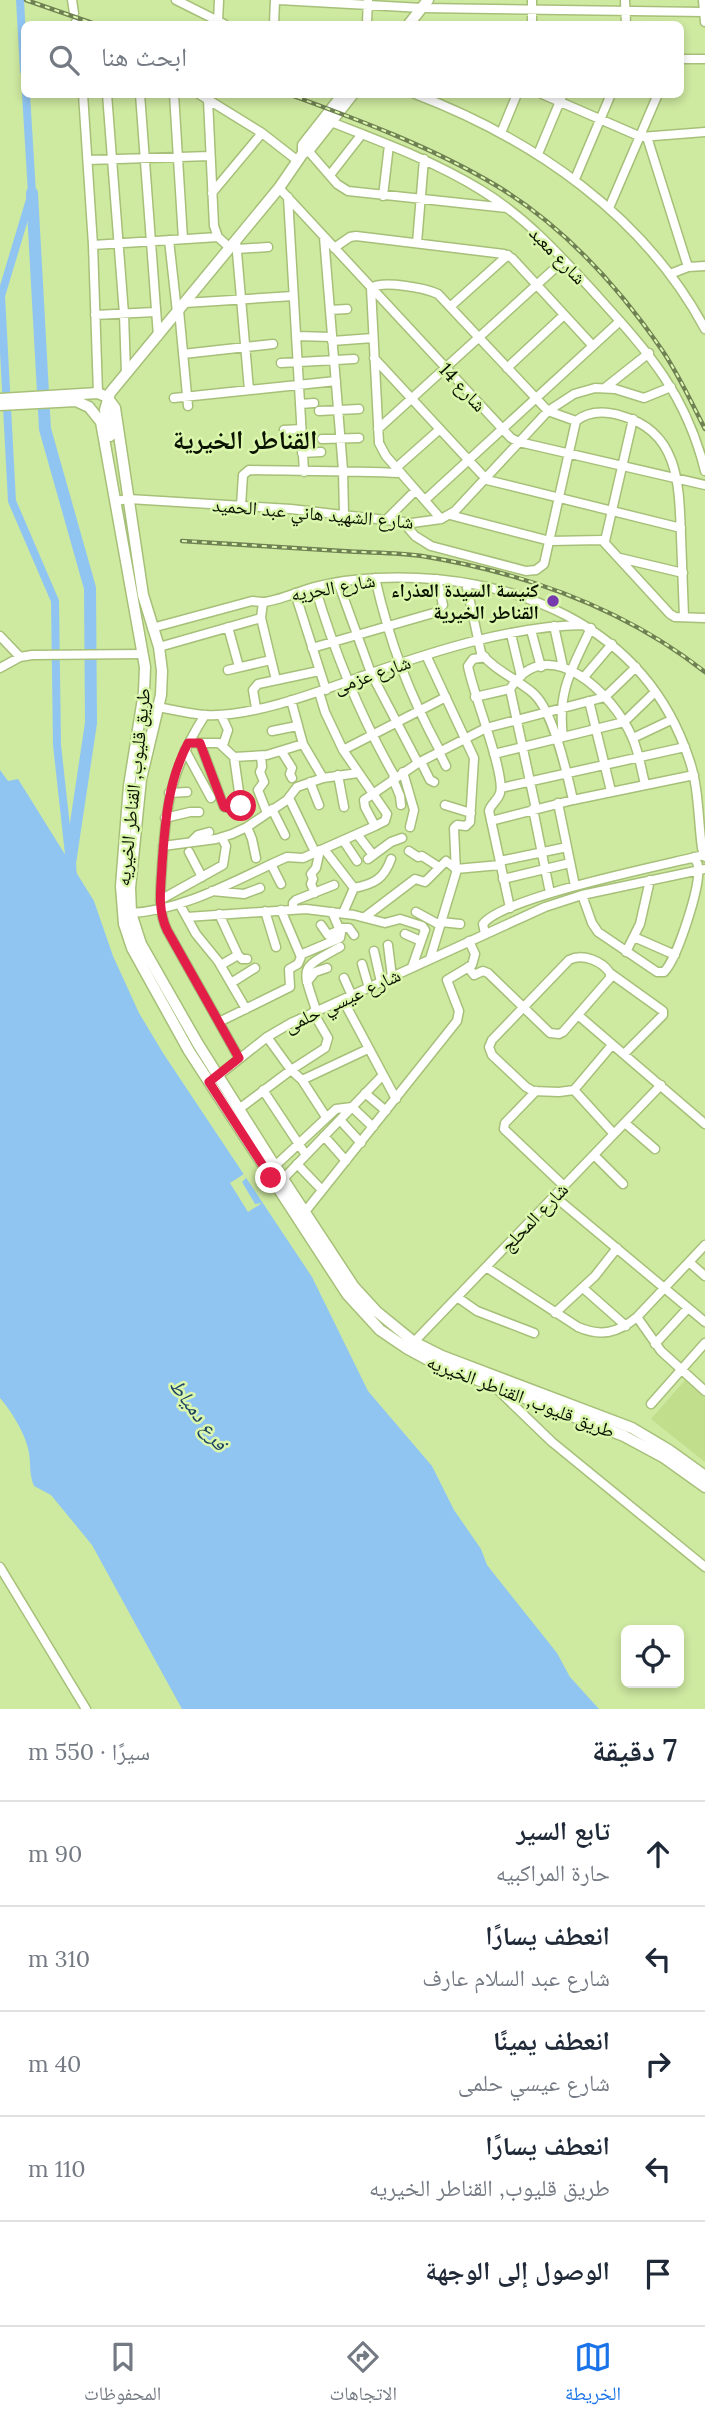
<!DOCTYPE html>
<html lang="ar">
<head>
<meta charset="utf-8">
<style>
  :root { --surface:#fff; --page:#f6f6f7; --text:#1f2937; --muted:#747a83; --line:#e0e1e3; --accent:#1a73e8 }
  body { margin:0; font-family:Lora,"Noto Naskh Arabic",serif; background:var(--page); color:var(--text); direction:rtl }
  .controls { position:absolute; right:21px; bottom:21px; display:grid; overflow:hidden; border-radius:10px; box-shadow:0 4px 10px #0003 }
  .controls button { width:63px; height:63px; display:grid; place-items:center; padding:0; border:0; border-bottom:2px solid var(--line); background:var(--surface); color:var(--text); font:35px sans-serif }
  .stop { position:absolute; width:21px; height:21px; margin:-16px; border:5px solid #e11d48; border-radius:50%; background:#fff }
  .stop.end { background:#e11d48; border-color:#fff; box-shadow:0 2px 7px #0008 }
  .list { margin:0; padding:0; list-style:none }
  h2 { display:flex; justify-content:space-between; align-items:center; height:91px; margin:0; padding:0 28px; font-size:30px }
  h2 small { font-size:23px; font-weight:400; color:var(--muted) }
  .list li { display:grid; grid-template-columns:46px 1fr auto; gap:21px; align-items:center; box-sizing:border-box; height:105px; padding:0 28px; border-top:2px solid var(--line) }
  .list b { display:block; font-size:26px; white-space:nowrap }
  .list p { margin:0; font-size:23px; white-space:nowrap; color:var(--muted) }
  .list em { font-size:23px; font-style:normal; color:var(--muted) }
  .icon { flex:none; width:38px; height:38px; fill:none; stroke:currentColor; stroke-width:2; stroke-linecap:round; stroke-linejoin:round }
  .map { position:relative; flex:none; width:705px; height:1709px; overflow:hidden; direction:ltr }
  .search { position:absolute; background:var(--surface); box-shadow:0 4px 10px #0003; left:21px; right:21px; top:21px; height:77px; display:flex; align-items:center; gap:18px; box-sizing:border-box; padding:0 24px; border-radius:10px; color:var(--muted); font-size:26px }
  .sheet { height:616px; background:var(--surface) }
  nav { display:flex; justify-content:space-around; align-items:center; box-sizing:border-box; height:98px; border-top:2px solid var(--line); background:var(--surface); font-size:19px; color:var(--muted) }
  nav a { display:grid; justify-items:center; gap:4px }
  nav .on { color:var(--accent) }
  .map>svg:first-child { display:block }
  .built { fill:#c1de8d }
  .water { fill:#90c5f2 }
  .pier { fill:#cee9a0 }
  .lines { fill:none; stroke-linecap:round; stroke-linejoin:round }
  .canal { stroke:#90c5f2; stroke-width:8 }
  .river { stroke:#90c5f2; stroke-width:12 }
  .minor-casing { stroke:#a7c079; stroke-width:11 }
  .major-casing { stroke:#a7c079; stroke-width:13 }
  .minor { stroke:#fff; stroke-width:8 }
  .major { stroke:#fff; stroke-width:10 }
  .rail-casing { stroke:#6f8052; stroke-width:4.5 }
  .rail { stroke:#dbf6ad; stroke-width:2; stroke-dasharray:5; stroke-linecap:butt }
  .route { stroke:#e11d48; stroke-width:9 }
  .poi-dot { fill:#7739ae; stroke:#dbf6ad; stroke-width:2.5 }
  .labels { text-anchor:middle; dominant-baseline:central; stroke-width:5; stroke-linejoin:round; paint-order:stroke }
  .street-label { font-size:19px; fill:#0a1200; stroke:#dbf6ad }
  .poi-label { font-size:19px; font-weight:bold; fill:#0a1200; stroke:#dbf6ad; text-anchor:end }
  .water-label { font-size:21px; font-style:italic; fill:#1d4462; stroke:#dbf6ad }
  .district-label { font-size:26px; font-weight:bold; fill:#0a1200; stroke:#dbf6ad }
</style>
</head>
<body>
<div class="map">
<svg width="705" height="1709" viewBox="0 0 705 1709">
  <rect width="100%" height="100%" fill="#cee9a0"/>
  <path class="built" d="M 686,1379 L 705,1397 L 705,1462 L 651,1419 Z"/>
  <path class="water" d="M 0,770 L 8,781 L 18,779 L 94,901 L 113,956 L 139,1013 L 163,1053 L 312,1277 L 368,1391 L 432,1466 L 454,1510 L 481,1549 L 487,1565 L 557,1653 L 570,1677 L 599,1709 L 182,1709 L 92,1545 L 51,1495 L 34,1486 C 29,1474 31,1466 29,1453 C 27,1437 11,1410 0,1398 Z"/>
  <path class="pier" d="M 244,1174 L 246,1178 L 242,1182 L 255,1204 L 262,1203 L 248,1212 L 230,1183 Z"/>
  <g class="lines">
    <path class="canal" d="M 20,0 L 24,71
      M 26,94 L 32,193 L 1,296 L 12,501 L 55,601 L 57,745 L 70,863"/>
    <path class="river" d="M 32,193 L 45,429 L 90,588 L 91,723 L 70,863 L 71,880"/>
    <g class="minor-casing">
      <path id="minor" d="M 72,0 L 74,13
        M 176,0 L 224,24
        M 279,0 L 422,8 L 704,12
        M 625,0 L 626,24
        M 703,0 L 705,22
        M 218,22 L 219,0
        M 367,22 L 368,0
        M 75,23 L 76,24
        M 274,24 L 275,0
        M 532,24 L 532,0
        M 680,59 L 705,59
        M 83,94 L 93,245 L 98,393
        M 107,94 L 124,314 L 126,374
        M 140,94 L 158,336
        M 174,94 L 183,239
        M 199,94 L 262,133 L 298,161
        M 415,94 C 533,139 644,215 705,329
        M 542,94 L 641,137 L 705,132
        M 208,100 L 214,226 L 218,237 L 230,248
        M 331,122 C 382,142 434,161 481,190 C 524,216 557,252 591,289 C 645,349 685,390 705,471
        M 501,133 L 517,94
        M 647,137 L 688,267
        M 305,147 L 337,184 L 348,191 L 507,208
        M 538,154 L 563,94
        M 88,160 L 210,156
        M 330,175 L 362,134
        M 575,179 L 611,94
        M 279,188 L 511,438 L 519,442 L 705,485
        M 212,193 L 262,133
        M 383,196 L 389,145
        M 288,197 L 304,472
        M 609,208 L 658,94
        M 324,237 L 343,470 L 344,514
        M 169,240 L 177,312
        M 236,241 L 249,390
        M 417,243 L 424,159
        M 93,245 L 218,237
        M 334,248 L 350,237 L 356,236 L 504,254 L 512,258 L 593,346
        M 237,249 L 268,247
        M 670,274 L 688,267 L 705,266
        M 185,303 L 293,296
        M 451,306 L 508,255
        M 179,310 L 188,406
        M 330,310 L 347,309
        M 95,315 L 155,312
        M 296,336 L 332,337
        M 332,341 L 373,338
        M 183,354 L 273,344
        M 374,358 L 487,480 L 681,528
        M 281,363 L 354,359
        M 507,368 L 564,315
        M 606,387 L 649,353
        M 174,398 L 336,381
        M 300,404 L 314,403
        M 319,411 L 359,409
        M 576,421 C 590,410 606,411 622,416 C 680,432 679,487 681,536 C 682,563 683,590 684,617
        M 378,429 L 564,260
        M 284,430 L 301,429
        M 322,439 L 359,438
        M 302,453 L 321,452
        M 396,468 L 440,429
        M 425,500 L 620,321
        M 115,501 L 129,499 L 291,509 L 412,523 L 441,519 L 455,511 L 548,411 L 574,394 L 595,388 L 615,389 L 644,398 L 671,387
        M 241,506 L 243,475 L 249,470 C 300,471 350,471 401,473
        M 450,515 L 550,541 L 602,540 L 670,614 L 675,617 L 705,618
        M 441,519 L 386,456 L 379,443 L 371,288 C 383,280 425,288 438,294 L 548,411 L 576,421
        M 386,520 L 416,490
        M 403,522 L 415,536 L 431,546 L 526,571 L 536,570 L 544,564 L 576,421
        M 605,541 L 633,419
        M 620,558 L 683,573
        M 375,578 C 390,643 408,692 440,751
        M 338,582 L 371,673 L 418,763
        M 466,583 L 481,653 C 494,670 517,679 533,693 C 553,710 567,773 573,800
        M 315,587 C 335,654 360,716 395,777
        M 295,593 L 326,690
        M 263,602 L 261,618 L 276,680
        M 554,626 L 563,667
        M 228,627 L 239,667
        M 152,628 L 252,601 C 255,601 259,602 262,602 C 276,602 299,591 314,587 C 334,582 356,579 377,578 C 510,572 644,623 689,759 C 699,787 698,819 702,848 L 705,857
        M 531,630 L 541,667
        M 511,634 L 521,676
        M 0,636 L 20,657
        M 159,647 L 261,618
        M 312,648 L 437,612 L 443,605 L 437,579
        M 426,655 L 474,758 L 470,822 L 466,826 L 457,825 L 454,828 L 456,873 L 430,959
        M 485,657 L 473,659 L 468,666 C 472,691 506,775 500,793 C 498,801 491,803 489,811 L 510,908
        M 0,668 L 20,657 L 32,655 L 143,654
        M 228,670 L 271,660
        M 584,677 L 612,644
        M 510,689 C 548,629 614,695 632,737 C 639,752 641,769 645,784
        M 510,689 L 536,809
        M 319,692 L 325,712 L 343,750 L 387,814 L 385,821 L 375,826
        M 475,697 L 510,689
        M 291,700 L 303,744 L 323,778
        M 589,701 L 611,791
        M 158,707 C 174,710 190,714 206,715 C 252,718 326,689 371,673 C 438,650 512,626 583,625
        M 256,708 L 253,690 L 258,684 L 319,671
        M 205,715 C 171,768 166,804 162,865 C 161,887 157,909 167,930 L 239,1058
        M 221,715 L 228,730 L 223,745
        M 272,731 L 297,726
        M 563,737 C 557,691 572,669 591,628
        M 633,738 L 671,720
        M 195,743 L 219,743 L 234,757 L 267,755 L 303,744
        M 200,743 L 224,807 L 237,809 L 241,806 L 234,757
        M 185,750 L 211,798
        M 343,750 L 446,697
        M 282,752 L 292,768 L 290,774 L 292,778
        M 439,752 L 446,766
        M 494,754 L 624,722 L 655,692
        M 261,756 L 262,767 L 260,772 L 264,782 L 258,790 L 267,813
        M 421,762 L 430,780 L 434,782
        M 403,772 L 414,810 L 410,827
        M 338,775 L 344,807
        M 393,779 L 400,796 L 401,805
        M 310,782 L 319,805
        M 501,788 L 685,747
        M 169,793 L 187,792
        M 289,798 L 315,852
        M 558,803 L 575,886
        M 445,805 L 471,813
        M 272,809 L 285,835
        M 533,809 L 550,893
        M 165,818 L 190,812 L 199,812
        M 491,821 L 573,800 L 694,775
        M 247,827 L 252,839 L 256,858
        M 357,834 L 373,855
        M 343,840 L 357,861
        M 191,842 L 198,835 L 209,832
        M 163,846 L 216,839 L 232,834 L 247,827 L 287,800 L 297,787 L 323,778 L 358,773
        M 324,849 L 354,888 L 343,913
        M 409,851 L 418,857 L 422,856 L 439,867
        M 189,852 L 202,877
        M 368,859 L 391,842 L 402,838
        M 500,861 L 567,847
        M 271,864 L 281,884
        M 503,879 L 570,863
        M 354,888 C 374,884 384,879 391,859
        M 212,891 L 244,894 L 260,888
        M 315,893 L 311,884 L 313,879 L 311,874 L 316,868 L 320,850
        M 582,895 L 592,923 L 598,932 L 657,972 L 664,972 C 677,959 701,886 698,867 C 698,863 696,861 694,857
        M 160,900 L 223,865 L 226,846 L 222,838
        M 180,905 L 196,934 L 218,961 L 246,1009
        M 293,909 L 293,903 L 296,900 L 334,885
        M 265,911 L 276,947
        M 416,912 L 440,925
        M 131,913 C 186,910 237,879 287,857 L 303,858 L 375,826 L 365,807 L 364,800 L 418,763 L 486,728 L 605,697 L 636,667
        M 219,914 L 238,955 L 242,959 L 247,959
        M 187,917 L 306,909 L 354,915 L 385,923 L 400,919 L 422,926 L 425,930 L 412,967
        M 365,917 L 415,879 L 425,882 L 446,861 L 456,869 L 500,865
        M 441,922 L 460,924
        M 321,925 L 328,935 L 340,930
        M 339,928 L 349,928 L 354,935
        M 405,934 L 421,941
        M 485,934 L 483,924 C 503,897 664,865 704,855
        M 634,937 L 675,955
        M 388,945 L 392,977
        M 374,951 L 381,982
        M 626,952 L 640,924 L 650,880
        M 300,955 L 340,938 L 341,933 L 332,912
        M 362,964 L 369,988
        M 221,965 L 238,955
        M 468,967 L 474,975 L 483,971 L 488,973 L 550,1033 L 559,1034 L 563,1032 L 610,978 L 610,973 C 602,961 583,953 569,960 L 492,1040 L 489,1047 L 492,1055 L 526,1087 L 533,1091 L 559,1092 L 574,1090 L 612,1045
        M 610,973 L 663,1011 L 663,1015 L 624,1054
        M 344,978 L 352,996
        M 307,982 L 315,972 L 327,968
        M 231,983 L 255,968
        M 343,1000 L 396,1099
        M 316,1010 C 302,966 298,970 340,947
        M 578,1015 L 705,1124
        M 219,1022 L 290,987 L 289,969 L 298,964 L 301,957 L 281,910
        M 267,1037 L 291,1070 L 302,1080 L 326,1117
        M 214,1079 L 267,1037 L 291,1023 L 545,907 L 582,895 L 705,869
        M 302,1080 L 368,1049
        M 263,1090 L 306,1155
        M 574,1090 L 614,1134
        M 536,1091 L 505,1123 L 504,1129 L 564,1186
        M 365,1093 L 386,1111
        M 239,1109 L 291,1070 L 325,1048 L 328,1038 L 313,1012
        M 340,1120 L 361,1143
        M 625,1123 L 655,1149
        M 324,1136 L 346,1161
        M 594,1155 L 623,1184
        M 297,1164 L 322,1190
        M 275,1166 L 336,1109 L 352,1107 L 373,1127
        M 283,1179 L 382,1076
        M 554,1196 L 705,1322
        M 304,1213 L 457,1021 L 459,1011 L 447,980 L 472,965 L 475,954 L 469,941
        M 689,1262 L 705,1276
        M 486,1267 L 578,1327 C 601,1337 618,1333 637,1317 L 705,1245
        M 583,1288 L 626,1326
        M 457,1297 L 477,1311 L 534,1333
        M 555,1313 L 595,1276 L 617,1248
        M 637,1317 L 661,1351 L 705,1391
        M 655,1344 L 688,1308
        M 411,1345 L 661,1085
        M 496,1388 L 552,1442 L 705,1567
        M 651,1404 L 705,1343
        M 0,1567 L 86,1709"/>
    </g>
    <g class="major-casing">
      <path id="major" d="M 409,24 L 428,0
        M 303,153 L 309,150 L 353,94
        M 0,399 L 98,393 L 107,397 L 115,408 L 143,595 L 159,647 L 162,671 L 161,695 L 141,779 L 130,888 L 131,913 L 141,944 L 198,1044 L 283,1179 L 354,1287 L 376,1311 L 414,1342 L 442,1356 L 632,1428 L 669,1450 L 705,1476
        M 0,405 L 76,401 L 89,407 L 101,422 L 145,667 L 144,692 L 129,786 L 121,886 L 124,924 L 132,948 L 189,1051 L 347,1294 L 380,1330 L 408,1349 L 436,1364 L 624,1436 L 663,1457 L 705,1487
        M 110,436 L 105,410 L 110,393 L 279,188 L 303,153 L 303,145 L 343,94"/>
    </g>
    <use href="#minor" class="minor"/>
    <use href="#major" class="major"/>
    <g class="rail-casing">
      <path id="rail" d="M 26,0 L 95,24
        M 288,94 C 359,120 432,147 497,186 C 563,226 618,286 662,350 C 679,375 691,402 705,429
        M 182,541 C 235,544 289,548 342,551 C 368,553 396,552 422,556 C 525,573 622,607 705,672"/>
    </g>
    <use href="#rail" class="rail"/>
  </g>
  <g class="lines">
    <path class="route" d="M 241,806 L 237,810 L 224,807 L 200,743 L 188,743 C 168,781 165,822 162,865 C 161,887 157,909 167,930 L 239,1058 L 209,1082 L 271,1178"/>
  </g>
  <circle class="poi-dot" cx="553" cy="601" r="7"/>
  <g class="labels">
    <g class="street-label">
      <text transform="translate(558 255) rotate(46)">شارع معبد</text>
      <text transform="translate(463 387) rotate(47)">شارع 14</text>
      <text transform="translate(313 513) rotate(5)">شارع الشهيد هاني عبد الحميد</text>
      <text transform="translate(333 587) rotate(-10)">شارع الحريه</text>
      <text transform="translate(372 674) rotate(-19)">شارع عزمى</text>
      <text transform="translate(133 787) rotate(-84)">طريق قليوب, القناطر الخيريه</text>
      <text transform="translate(342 1000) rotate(-25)">شارع عيسي حلمى</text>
      <text transform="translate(534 1217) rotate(-46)">شارع المحلج</text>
      <text transform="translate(521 1396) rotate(21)">طريق قليوب, القناطر الخيريه</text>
    </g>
    <g class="poi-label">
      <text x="539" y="590">كنيسة السيدة العذراء<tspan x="539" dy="22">القناطر الخيرية</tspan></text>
    </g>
    <g class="water-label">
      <text transform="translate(199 1414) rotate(54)">فرع دمياط</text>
    </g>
    <g class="district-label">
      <text x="245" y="439">القناطر الخيرية</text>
    </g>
  </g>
</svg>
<div class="controls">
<button><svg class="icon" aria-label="locate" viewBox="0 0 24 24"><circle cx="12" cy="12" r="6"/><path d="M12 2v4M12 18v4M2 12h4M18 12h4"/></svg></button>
</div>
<div class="stop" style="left:241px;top:806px"></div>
<div class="stop end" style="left:271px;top:1178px"></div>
<div class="search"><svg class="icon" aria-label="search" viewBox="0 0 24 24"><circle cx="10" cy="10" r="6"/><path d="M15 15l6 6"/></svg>ابحث هنا</div>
</div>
<section class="sheet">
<h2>7 دقيقة<small>سيرًا · 550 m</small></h2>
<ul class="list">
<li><svg class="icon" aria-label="ahead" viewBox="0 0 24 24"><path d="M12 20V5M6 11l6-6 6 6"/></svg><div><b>تابع السير</b><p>حارة المراكبيه</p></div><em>90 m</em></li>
<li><svg class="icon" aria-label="left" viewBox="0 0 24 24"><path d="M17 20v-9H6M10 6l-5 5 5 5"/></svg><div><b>انعطف يسارًا</b><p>شارع عبد السلام عارف</p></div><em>310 m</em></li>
<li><svg class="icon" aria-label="right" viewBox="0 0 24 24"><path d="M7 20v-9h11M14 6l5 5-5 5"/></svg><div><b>انعطف يمينًا</b><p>شارع عيسي حلمى</p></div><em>40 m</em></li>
<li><svg class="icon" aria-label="left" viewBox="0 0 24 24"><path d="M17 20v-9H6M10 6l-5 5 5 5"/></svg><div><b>انعطف يسارًا</b><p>طريق قليوب, القناطر الخيريه</p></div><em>110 m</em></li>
<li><svg class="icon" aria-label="arrive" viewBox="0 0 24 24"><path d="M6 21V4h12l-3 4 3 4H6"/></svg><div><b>الوصول إلى الوجهة</b></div></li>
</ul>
</section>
<nav>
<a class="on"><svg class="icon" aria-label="map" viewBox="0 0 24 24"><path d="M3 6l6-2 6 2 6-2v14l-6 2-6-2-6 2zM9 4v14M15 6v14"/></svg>الخريطة</a>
<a><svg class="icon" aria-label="directions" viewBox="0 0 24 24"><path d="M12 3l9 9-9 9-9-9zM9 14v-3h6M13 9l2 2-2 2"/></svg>الاتجاهات</a>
<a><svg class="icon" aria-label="saved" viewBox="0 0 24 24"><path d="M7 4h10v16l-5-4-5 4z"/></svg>المحفوظات</a>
</nav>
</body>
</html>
